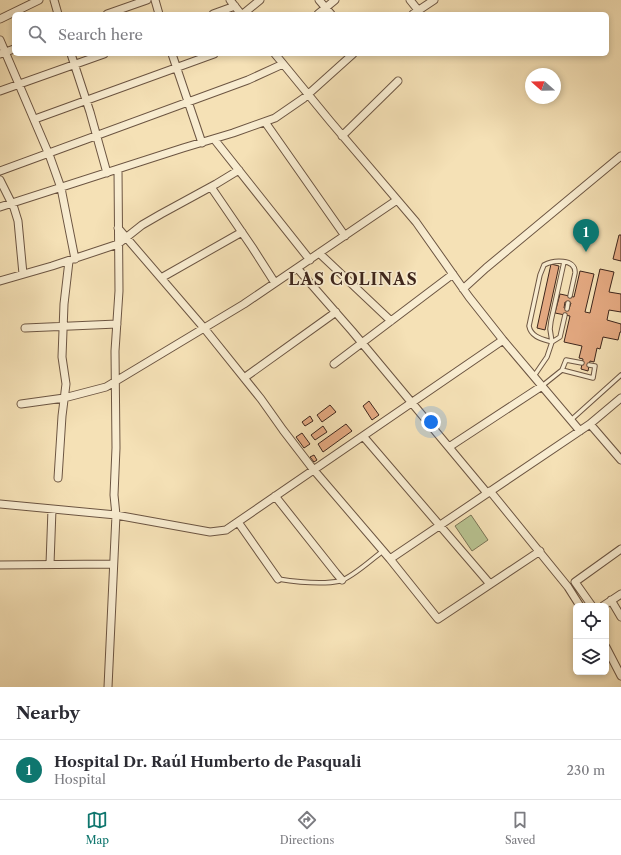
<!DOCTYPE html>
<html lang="en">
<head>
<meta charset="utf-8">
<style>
  :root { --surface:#fff; --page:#f2f2f3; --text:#2b2b33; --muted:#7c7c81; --line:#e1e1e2; --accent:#0f766e }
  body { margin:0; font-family:"Libre Caslon Text",serif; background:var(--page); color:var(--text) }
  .controls { position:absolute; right:12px; bottom:12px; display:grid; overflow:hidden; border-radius:6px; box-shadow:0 2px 6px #0003 }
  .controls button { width:36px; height:36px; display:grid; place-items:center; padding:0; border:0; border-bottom:1px solid var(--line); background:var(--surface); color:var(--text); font:20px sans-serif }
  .compass { position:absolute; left:525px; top:68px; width:36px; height:36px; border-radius:50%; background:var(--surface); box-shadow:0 2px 6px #0003; rotate:290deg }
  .you { position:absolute; left:431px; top:422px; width:14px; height:14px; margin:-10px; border:3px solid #fff; border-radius:50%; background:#1a73e8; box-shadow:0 0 0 6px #1a73e833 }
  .badge { display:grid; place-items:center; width:26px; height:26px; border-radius:50%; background:var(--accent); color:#fff; font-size:13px; font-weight:700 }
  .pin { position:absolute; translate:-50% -33px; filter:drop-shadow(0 1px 2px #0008) }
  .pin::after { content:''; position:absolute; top:21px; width:14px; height:12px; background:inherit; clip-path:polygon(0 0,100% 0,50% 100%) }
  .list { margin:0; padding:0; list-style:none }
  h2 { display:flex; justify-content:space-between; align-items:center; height:52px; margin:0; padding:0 16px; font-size:17px }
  h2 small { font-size:13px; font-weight:400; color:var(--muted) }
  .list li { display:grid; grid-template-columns:26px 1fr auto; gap:12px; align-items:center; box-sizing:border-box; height:60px; padding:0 16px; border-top:1px solid var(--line) }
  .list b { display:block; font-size:15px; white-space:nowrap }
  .list p { margin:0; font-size:13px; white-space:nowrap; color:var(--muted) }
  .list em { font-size:13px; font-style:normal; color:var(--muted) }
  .icon { flex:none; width:22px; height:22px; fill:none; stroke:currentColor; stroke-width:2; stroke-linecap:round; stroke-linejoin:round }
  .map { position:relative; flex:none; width:621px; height:687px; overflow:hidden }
  .search { position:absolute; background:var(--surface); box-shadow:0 2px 6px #0003; left:12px; right:12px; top:12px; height:44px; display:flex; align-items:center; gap:10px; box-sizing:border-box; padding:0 14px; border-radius:6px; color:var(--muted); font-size:15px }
  .sheet { height:112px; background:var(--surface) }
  nav { display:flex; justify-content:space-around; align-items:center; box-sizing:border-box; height:56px; border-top:1px solid var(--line); background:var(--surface); font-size:11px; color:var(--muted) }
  nav a { display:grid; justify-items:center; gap:2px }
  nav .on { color:var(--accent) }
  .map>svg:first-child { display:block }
  .green { fill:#b8c391; stroke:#7b7456 }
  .building { fill:#e4a981; stroke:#3e261c; fill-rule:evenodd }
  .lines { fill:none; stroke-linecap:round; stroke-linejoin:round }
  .lane-casing { stroke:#6c5542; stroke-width:5.5 }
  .street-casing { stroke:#6c5542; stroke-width:9 }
  .lane { stroke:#f8ecd0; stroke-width:3.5 }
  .street { stroke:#f8ecd0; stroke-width:7 }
  .labels { text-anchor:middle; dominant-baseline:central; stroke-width:3.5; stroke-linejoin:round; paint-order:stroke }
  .district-label { font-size:16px; font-weight:bold; letter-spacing:1px; fill:#3e261c; stroke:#f8ecd0 }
</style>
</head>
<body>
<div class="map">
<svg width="621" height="687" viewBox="0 0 621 687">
  <rect width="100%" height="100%" fill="#f5e1b6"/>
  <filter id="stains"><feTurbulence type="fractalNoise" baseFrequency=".005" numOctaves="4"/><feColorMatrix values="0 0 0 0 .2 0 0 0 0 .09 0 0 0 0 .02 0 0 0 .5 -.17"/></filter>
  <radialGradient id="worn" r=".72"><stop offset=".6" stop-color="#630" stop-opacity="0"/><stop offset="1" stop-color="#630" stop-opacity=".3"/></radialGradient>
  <path class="green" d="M 471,515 L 488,540 L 472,551 L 455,526 Z"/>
  <path class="building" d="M 619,235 L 621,235 L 621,261 L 613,259 Z
    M 551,264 L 559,266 L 545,330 L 537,328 Z
    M 600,269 L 614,272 L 609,292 L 621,294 L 621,312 L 609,310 L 607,320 L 621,324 L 621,332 L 620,332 L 618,340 L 603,337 L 600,349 L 597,348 L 594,362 L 590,361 L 588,371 L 581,369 L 583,359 L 579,358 L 582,346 L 564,342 L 570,316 L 555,313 L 560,294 L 574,297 L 580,271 L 594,274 L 585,312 L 590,313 ZM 565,302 L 571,303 L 569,309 L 564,308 Z
    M 369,401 L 379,415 L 372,420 L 363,406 Z
    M 330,405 L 336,412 L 322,422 L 317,415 Z
    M 310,416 L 313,421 L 305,426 L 302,422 Z
    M 346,424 L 352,431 L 323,452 L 318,444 Z
    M 323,426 L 327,432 L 315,440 L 311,435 Z
    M 302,433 L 310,444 L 304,448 L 296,437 Z
    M 314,455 L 317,460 L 314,462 L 310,457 Z"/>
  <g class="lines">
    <g class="lane-casing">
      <path id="lane" d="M 567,309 L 568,303
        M 565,315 L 560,337 L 552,342 C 542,339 531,337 529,326 L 540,275 L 544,265 C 553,260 576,258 575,273 L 570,296
        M 562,370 L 593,378 L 595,366 L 589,365
        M 534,376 L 547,357 L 552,342 L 550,329 L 551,321 L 564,262
        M 542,386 L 562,370 L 566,360 L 582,363
        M 571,420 L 621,375
        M 278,579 C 297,582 321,585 340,581 C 353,577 372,559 383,551"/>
    </g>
    <g class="street-casing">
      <path id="street" d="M 54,0 L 58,14
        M 155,0 L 159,14
        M 230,0 L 241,14
        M 319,0 L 331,14
        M 410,0 L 418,10
        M 107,14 L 147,0
        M 213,14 L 235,6
        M 243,14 L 260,0
        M 318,14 L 335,0
        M 413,14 L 434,0
        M 0,19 L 39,0
        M 0,40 L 50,157 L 61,188 L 75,259
        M 0,54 L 14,49
        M 71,54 L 90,112 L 107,173
        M 172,54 L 202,143
        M 275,54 L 330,121 L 416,222 L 469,297 L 503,340 L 580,431
        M 0,91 L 104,54
        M 35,119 L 214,54
        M 265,122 L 345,236
        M 342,136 L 398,81
        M 214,139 L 310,260
        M 0,171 L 248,80 L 283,64
        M 0,180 L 14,208 L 18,221 L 23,274
        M 211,187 L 252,247 L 275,283
        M 0,207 L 183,148 L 233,133 L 275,118 L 304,98 L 353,54
        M 118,228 L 204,328 L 261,399 L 283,430 L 313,469 L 390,559 L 438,619 L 540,551
        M 319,253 L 391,321
        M 297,268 L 352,331 L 487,493
        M 161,278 L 242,232
        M 0,281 L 52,266 L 118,244 L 142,225 L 161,214 L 216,184 L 239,170
        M 463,289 L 486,268 L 621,156
        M 25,328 L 117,324
        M 334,364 L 453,274
        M 244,378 L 336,312
        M 21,404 L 64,398 L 106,387 L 244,304 L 397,200
        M 590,424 L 621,460
        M 363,436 L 490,584
        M 449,447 L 542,386
        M 58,478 L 62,416 L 66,384 L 62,357 L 64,304 L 69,261
        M 490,491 L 568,587 L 580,606
        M 275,496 L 336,573 L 342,580
        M 0,504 L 116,515 L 210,532 L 226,530 L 503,340
        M 238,522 L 278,579
        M 390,559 L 590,424 L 621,398
        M 50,564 L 52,509
        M 0,565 L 113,564
        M 611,600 L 621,617
        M 592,606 L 575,582 L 621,549
        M 603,606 L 621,594
        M 606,647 L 621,676
        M 108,687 L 116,515 L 114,495 L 116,448 L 115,351 L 119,291 L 118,169"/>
    </g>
    <use href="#lane" class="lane"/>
    <use href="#street" class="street"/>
  </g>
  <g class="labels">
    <g class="district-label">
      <text x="353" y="279">LAS COLINAS</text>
    </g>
  </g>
  <rect width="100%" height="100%" filter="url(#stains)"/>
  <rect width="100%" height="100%" fill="url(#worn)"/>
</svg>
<div class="controls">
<button><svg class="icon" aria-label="locate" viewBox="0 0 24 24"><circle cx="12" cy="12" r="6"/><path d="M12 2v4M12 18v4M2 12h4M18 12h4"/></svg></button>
<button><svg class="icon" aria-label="layers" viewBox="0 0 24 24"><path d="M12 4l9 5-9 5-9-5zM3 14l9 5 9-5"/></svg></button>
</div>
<svg class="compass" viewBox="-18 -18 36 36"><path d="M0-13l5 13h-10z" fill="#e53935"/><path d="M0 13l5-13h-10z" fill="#7c7c81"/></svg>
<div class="you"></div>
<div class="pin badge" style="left:586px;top:252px">1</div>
<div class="search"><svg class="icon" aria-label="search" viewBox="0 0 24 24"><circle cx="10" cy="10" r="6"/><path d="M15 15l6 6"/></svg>Search here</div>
</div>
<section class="sheet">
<h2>Nearby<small></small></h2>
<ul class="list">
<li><span class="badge">1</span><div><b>Hospital Dr. Raúl Humberto de Pasquali</b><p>Hospital</p></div><em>230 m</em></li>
</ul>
</section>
<nav>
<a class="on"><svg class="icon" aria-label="map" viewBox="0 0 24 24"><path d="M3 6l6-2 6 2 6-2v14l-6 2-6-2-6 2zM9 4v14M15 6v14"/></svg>Map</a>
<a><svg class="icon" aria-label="directions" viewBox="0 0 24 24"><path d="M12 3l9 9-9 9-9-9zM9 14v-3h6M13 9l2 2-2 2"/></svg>Directions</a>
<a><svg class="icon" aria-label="saved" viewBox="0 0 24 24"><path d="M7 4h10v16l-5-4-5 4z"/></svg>Saved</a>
</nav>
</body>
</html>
